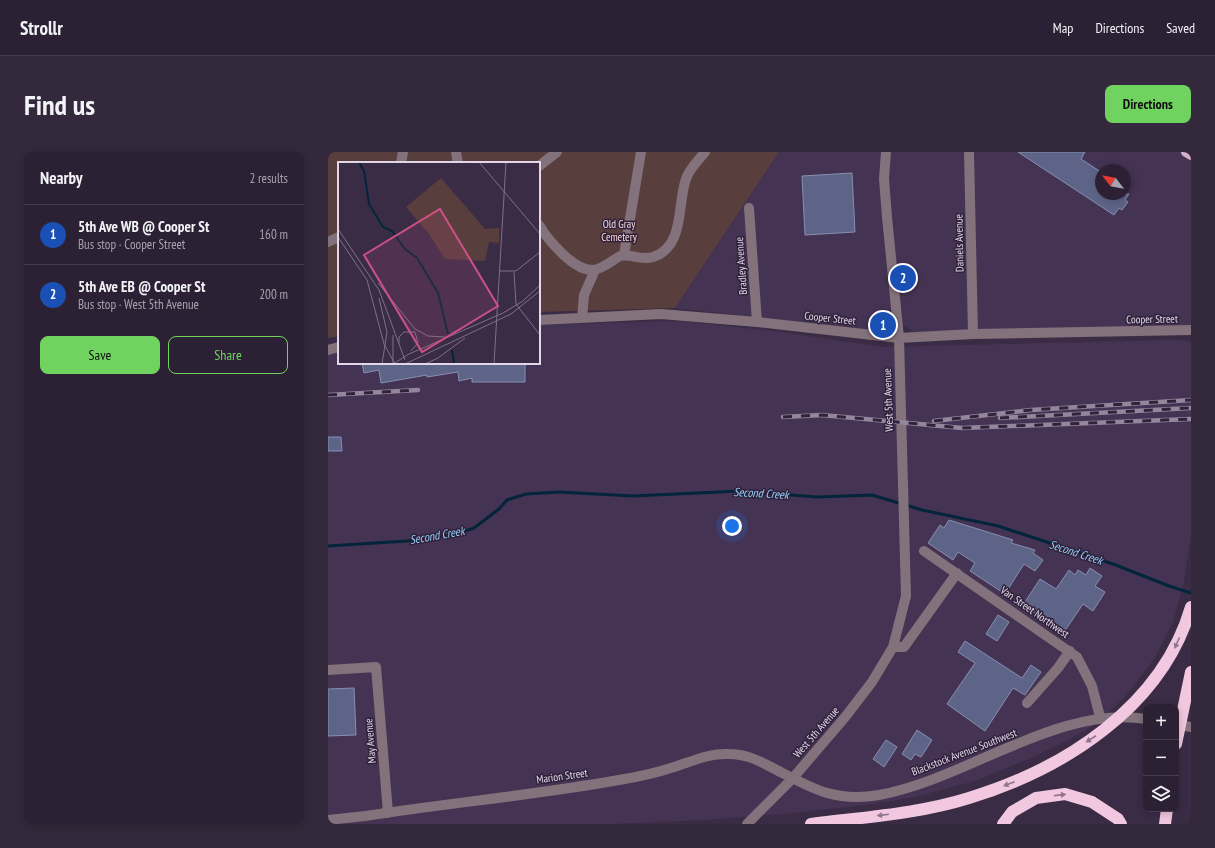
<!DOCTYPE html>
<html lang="en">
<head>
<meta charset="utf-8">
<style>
  :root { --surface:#2c2134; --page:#34293c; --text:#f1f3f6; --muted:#a6a3ac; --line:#483e4f; --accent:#70d35f }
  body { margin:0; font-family:"PT Sans Narrow",sans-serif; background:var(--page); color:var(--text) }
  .controls { position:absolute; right:12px; bottom:12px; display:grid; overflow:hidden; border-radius:8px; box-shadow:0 2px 10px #0003 }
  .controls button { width:36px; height:36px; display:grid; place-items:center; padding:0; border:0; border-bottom:1px solid var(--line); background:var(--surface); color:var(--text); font:20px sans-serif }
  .compass { position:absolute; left:767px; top:12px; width:36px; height:36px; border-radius:50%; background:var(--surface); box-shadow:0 2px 10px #0003; rotate:301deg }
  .you { position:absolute; left:404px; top:374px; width:14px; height:14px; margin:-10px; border:3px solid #fff; border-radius:50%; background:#1a73e8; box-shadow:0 0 0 6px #1a73e833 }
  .badge { display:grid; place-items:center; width:26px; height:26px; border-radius:50%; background:var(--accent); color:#fff; font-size:13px; font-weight:700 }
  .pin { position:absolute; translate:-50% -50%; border:2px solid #fff; box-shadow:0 1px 4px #0006 }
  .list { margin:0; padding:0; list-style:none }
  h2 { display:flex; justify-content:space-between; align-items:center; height:52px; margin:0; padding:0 16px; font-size:17px }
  h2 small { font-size:13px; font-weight:400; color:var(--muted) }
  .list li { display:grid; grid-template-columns:26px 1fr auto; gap:12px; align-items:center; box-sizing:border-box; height:60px; padding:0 16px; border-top:1px solid var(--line) }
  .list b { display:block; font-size:15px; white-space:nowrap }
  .list p { margin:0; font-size:13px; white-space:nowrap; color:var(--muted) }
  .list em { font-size:13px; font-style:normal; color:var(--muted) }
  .actions { display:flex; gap:8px; padding:12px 16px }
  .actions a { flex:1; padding:9px 0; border:1px solid var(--accent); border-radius:8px; text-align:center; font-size:14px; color:var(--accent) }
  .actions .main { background:var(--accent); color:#111 }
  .icon { flex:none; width:22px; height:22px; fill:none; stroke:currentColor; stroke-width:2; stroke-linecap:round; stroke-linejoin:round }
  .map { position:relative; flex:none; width:863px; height:672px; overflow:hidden; border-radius:8px }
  header { display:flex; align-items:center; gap:24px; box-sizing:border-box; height:56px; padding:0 20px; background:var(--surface); border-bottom:1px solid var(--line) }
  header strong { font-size:19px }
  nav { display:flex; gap:22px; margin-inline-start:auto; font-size:14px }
  .intro { display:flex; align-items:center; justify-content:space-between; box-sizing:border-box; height:96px; padding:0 24px }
  h1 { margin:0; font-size:28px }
  .button { padding:10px 18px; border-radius:8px; background:var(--accent); color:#111; font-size:14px; font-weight:700 }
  main { display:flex; gap:24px; padding:0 24px }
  aside { flex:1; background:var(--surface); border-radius:8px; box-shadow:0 2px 10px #0003 }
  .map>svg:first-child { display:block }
  .built { fill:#453353; fill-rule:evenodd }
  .green { fill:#593e3e }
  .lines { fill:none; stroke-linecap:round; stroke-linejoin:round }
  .stream { stroke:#03253b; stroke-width:3 }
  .building { fill:#5d6487; stroke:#888fb0 }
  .minor { stroke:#83727b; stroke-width:10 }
  .major { stroke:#d3b0c3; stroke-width:10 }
  .highway { stroke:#f2c8e0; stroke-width:12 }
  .rail-casing { stroke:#93879c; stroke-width:4.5 }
  .rail { stroke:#30223b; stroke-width:3; stroke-dasharray:9; stroke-linecap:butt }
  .oneway { fill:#91758e }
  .labels { text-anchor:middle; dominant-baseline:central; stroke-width:3; stroke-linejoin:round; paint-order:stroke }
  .park-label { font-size:11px; fill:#fadbdb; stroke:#30223b }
  .street-label { font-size:11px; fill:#e1d7e8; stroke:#30223b }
  .water-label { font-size:12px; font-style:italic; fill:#94cefa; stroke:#30223b }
  .inset-river { fill:none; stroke:#03253b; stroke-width:2 }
  .inset-road { fill:none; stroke:#7d7087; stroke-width:1 }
  .view { fill:#cb5185; fill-opacity:0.15; stroke:#cb5185; stroke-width:2 }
  .inset-edge { fill:none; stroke:#e1d7e8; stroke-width:2 }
</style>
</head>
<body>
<header>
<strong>Strollr</strong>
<nav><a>Map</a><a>Directions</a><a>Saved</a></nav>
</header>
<div class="intro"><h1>Find us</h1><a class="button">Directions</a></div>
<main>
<aside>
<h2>Nearby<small>2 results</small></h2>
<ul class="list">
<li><span class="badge" style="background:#1a4fb4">1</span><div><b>5th Ave WB @ Cooper St</b><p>Bus stop · Cooper Street</p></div><em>160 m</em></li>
<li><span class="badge" style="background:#1a4fb4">2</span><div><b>5th Ave EB @ Cooper St</b><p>Bus stop · West 5th Avenue</p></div><em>200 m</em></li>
</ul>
<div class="actions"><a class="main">Save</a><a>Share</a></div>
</aside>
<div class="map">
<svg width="863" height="672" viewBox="0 0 863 672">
  <rect width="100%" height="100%" fill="#3b2c46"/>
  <path class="built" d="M 451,0 L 863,0 L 863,175 L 586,181 L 579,174 L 556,175 L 552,179 L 347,156 ZM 773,18 L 797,18 L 797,42 L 773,42 Z
    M 351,169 L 445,179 L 554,195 L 844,188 L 863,189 L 863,384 L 856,429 L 845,470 L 826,507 L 797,545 L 765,574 L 740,588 L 707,604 L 650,628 L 587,645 L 538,653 L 455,662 L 375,668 L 282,672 L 0,672 L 0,203 L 11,200 L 11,211 L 211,211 L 211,173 Z"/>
  <path class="green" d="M 0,0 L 451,0 L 347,156 L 211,160 L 211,11 L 11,11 L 11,184 L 0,186 Z"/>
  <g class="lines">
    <path class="stream" d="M 0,394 L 79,389 L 129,382 L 146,376 L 171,357 L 179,348 L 198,342 L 231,340 L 305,344 L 412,339 L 489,345 L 544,343 L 594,358 L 670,374 L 785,412 L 841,434 L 863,441"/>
  </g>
  <path class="building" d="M 690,0 L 757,0 L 753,7 L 773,20 L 773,42 L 801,42 L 797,48 L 800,50 L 794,58 L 791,56 L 786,63 Z
    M 524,21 L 527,80 L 477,83 L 474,24 Z
    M 34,211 L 197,211 L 197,230 L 144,230 L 144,226 L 131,229 L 130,220 L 99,225 L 99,223 L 53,231 L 51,218 L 36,221 Z
    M 0,285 L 13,285 L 14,299 L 0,299 Z
    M 621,368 L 685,388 L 683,391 L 707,398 L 705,401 L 715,408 L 707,419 L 696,412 L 677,442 L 642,419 L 647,411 L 630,400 L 625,408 L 600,391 L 612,373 L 616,376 Z
    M 762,416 L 774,424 L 767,434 L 777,440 L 765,459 L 755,452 L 736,480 L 695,453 L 712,427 L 728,437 L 741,418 L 747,423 L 750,418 L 758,423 Z
    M 670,463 L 681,470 L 669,489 L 658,482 Z
    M 637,489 L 694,526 L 703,513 L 713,520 L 697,543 L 685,536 L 657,579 L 619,552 L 647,511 L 630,500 Z
    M 26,536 L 28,583 L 0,584 L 0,537 Z
    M 589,578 L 604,588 L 593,605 L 587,602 L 583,608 L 574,602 Z
    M 558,588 L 569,595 L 556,615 L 545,607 Z"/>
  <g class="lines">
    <path class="minor" d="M 128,0 L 130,11
      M 641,0 L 645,182
      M 73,11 L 75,0
      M 211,14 L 229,0
      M 421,56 L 429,170
      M 211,73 C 220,88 246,119 265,118 C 273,118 285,108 292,104 C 303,101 311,109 325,105 C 357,95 349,52 358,27 C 361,17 371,8 377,0
      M 0,90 L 11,85
      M 296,103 L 313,0
      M 254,166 L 256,143 L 267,118
      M 211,168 L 333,162 L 429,170 L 571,186 L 645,182 L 863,178
      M 0,198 L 11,195
      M 596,399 L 749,505 L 764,534 L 772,565
      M 565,495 L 576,495 L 629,421
      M 0,518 L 48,515 L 60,661
      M 699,551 L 730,516 L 742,499
      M 848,572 L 863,575
      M 0,668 L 37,664 C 121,651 207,643 291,628 C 310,625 328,621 346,615 C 365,609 381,601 401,602 C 417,602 430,608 443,615 C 482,635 505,651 551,643 C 639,627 729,553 818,567
      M 419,672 L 465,626 L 518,564 L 544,530 L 565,495 L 578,444 L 571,186 L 559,65 L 556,27 L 558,0"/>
    <path class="major" d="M 858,0 L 863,3"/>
    <path class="highway" d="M 848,592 L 863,520
      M 483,672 C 536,665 590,662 641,646 C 736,617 834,555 863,455
      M 675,672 L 684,660 L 708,646 L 737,642 L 764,650 L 790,667 L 793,672
      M 837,672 L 839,657"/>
    <g class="rail-casing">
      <path id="rail" d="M 0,243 L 90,238
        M 455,265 L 494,263 L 634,276 L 863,267
        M 672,266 L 863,256
        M 606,269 L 703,258 L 863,248"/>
    </g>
    <use href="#rail" class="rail"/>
  </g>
  <defs><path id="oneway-solid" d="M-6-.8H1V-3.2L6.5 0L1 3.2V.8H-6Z"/></defs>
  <g class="oneway">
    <use href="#oneway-solid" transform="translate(849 491) rotate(114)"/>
    <use href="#oneway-solid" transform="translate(763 587) rotate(147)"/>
    <use href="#oneway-solid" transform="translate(681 632) rotate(159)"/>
    <use href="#oneway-solid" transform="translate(732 643) rotate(-6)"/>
    <use href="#oneway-solid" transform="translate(555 663) rotate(173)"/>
  </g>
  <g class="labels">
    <g class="park-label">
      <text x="291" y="72">Old Gray<tspan x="291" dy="13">Cemetery</tspan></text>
    </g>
    <g class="street-label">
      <text transform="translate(631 91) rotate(-91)">Daniels Avenue</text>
      <text transform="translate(413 114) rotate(-94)">Bradley Avenue</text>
      <text transform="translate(502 166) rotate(6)">Cooper Street</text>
      <text transform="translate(824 167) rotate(-1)">Cooper Street</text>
      <text transform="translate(560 248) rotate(-92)">West 5th Avenue</text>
      <text transform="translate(707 460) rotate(35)">Van Street Northwest</text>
      <text transform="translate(488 580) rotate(-49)">West 5th Avenue</text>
      <text transform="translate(42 589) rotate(-95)">May Avenue</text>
      <text transform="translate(636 600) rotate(-21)">Blackstock Avenue Southwest</text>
      <text transform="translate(234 624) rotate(-8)">Marion Street</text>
    </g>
    <g class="water-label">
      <text transform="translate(433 341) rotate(3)">Second Creek</text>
      <text transform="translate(109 383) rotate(-10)">Second Creek</text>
      <text transform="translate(748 400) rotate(18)">Second Creek</text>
    </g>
  </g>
  <g transform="translate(10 10)">
    <rect width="202" height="202" fill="#3b2c46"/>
    <path d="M 103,16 L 147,67 L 161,66 L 161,81 L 151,80 L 147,99 L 107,97 L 91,72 L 68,45 Z" fill="#593e3e"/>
    <path class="inset-river" d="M 21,0 L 26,9 L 31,42 L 45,65 L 54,69 L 67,87 L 79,96 L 100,131 L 110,172M 114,188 L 116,202"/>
    <path class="inset-road" d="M 141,0 L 202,72M 0,67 L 41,128 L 67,198M 0,75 L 29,118 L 46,182 L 57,202M 161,109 L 178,109 L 202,90M 176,110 L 178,142 L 202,173M 40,121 L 77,167 L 90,174 L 107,175M 41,136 L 49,170 L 44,202M 55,173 L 55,201M 61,181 L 61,175 L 66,170 L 77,170 L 80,181 L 73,189M 55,202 L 71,192 L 165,151 L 185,139 L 202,123M 67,202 L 173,152 L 202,129M 87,202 L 100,196 L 127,176M 156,202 L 168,0"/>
    <path class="view" d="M 102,47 L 160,144 L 84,190 L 26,93 Z"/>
    <rect width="202" height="202" class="inset-edge"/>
  </g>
</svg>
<div class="controls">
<button>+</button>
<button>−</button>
<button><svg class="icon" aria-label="layers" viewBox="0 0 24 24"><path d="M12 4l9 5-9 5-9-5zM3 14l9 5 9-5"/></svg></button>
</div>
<svg class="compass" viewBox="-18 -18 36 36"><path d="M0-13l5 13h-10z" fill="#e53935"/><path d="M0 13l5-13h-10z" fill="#a6a3ac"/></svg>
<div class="you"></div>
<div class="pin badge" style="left:555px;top:173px;background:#1a4fb4">1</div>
<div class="pin badge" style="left:575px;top:126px;background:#1a4fb4">2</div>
</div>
</main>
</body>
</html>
